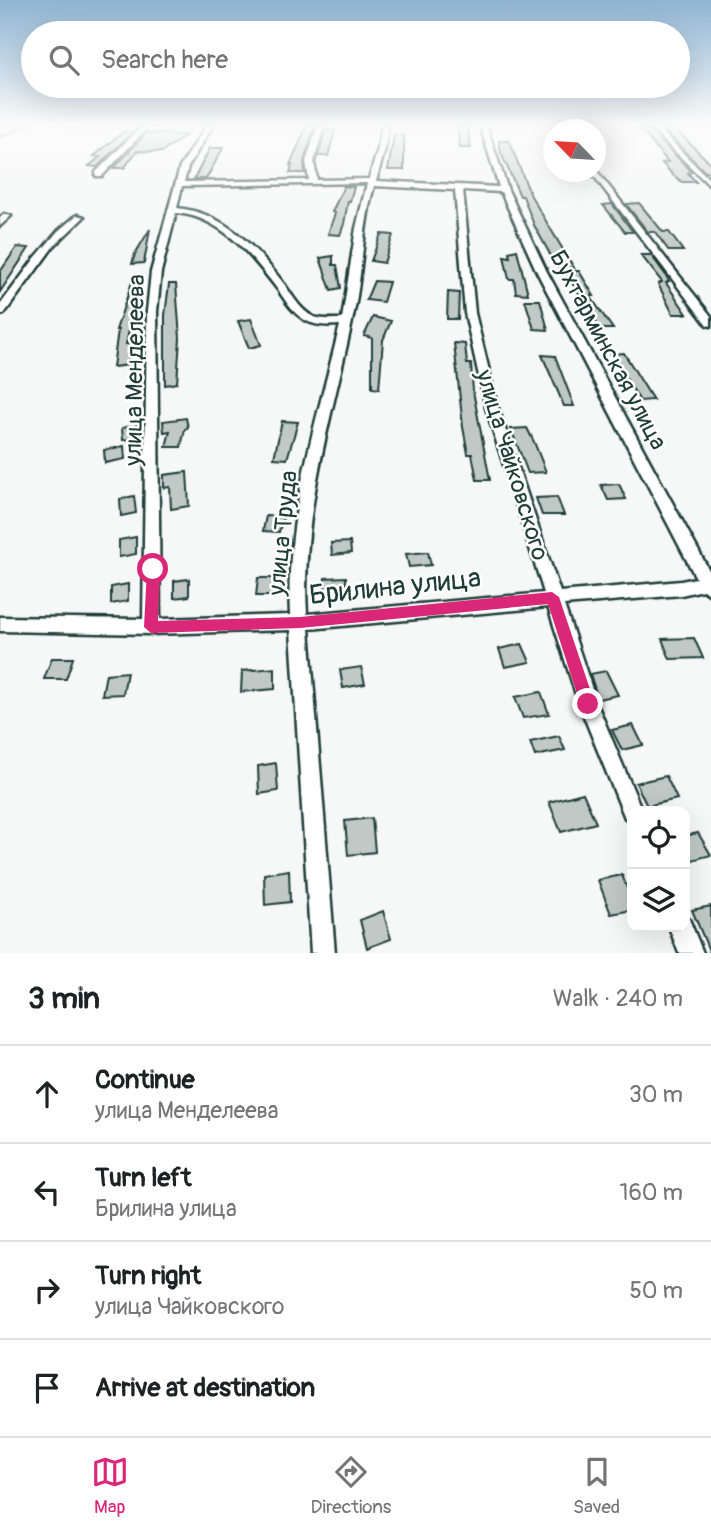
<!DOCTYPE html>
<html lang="en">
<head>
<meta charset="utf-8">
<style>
  :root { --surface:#fff; --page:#f6f6f6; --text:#202124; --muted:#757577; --line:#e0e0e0; --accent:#db2777 }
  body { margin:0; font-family:Pangolin,sans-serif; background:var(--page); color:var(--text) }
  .controls { position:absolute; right:21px; bottom:21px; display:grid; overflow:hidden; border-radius:14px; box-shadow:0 7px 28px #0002 }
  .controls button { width:63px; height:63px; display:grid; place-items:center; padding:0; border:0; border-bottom:2px solid var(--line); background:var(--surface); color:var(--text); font:35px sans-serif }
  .compass { position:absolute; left:543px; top:119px; width:63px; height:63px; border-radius:50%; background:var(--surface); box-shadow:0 7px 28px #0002; rotate:295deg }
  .stop { position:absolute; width:21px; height:21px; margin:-16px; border:5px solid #db2777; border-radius:50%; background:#fff }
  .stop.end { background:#db2777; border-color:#fff; box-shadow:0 2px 7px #0008 }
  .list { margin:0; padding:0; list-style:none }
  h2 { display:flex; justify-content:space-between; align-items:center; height:91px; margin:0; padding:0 28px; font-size:30px }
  h2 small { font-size:23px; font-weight:400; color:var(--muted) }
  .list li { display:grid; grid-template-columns:46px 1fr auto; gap:21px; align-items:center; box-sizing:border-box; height:98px; padding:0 28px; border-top:2px solid var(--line) }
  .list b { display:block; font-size:26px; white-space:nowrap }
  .list p { margin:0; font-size:23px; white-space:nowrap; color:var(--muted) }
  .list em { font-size:23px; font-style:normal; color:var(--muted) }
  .icon { flex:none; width:38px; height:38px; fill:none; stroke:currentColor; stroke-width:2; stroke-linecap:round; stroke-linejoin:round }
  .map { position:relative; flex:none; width:711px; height:953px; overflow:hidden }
  .search { position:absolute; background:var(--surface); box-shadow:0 7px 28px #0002; left:21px; right:21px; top:21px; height:77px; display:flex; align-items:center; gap:18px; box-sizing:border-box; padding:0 24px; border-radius:38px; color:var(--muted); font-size:26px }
  .sheet { height:483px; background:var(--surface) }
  nav { display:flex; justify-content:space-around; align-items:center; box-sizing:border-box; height:98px; border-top:2px solid var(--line); background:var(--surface); font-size:19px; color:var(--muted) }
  nav a { display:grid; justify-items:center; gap:4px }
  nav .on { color:var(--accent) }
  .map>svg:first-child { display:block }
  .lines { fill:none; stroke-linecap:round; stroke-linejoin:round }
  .stream { stroke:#72857f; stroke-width:2.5 }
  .building { fill:#c0c9c6; stroke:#1f3d34; stroke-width:2 }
  .street-casing { stroke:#1f3d34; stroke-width:5 }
  .street { fill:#fff; fill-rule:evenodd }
  .route { fill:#db2777 }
  .labels { text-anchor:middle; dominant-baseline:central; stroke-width:5; stroke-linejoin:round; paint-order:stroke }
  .street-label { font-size:24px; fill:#1f3d34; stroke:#fff }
  .near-street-label { font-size:28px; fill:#1f3d34; stroke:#fff }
</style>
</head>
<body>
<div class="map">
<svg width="711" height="953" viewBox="0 0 711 953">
  <rect width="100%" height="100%" fill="#f6f7f7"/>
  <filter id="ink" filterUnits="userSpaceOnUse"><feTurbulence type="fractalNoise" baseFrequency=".0143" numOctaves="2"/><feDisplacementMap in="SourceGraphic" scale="14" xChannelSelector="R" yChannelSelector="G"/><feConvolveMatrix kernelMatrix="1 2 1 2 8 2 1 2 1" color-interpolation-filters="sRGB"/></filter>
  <g filter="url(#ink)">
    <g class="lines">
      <path class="stream" d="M 0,137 L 30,125"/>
    </g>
    <path class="building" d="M 307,125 L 315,125 L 304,161 L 305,173 L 290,173 L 292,165 L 290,165 Z
      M 457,125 L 467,125 L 471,148 L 460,148 Z
      M 638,126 L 646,126 L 692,172 L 688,173 L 696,182 L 682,182 L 673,175 L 662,163 L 668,162 Z
      M 660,126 L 672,126 L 711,164 L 711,172 L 705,172 Z
      M 325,130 L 335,130 L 328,156 L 318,156 Z
      M 124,131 L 133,132 L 97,167 L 89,166 L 100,157 L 94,156 Z
      M 146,133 L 186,135 L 162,152 L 137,151 L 124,168 L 114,168 Z
      M 394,135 L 404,135 L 404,170 L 388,170 Z
      M 499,141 L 509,141 L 531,196 L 574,268 L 557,267 L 534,225 L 523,196 L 520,196 L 501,153 Z
      M 210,148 L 223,148 L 206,179 L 194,179 Z
      M 344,186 L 354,187 L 350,201 L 348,201 L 344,224 L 340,235 L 328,234 L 335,213 L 332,212 Z
      M 639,203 L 663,232 L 669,232 L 683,251 L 669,251 L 655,232 L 648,232 L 626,204 Z
      M 612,204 L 633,232 L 625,232 L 603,205 Z
      M 150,229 L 144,263 L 132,264 L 135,254 Z
      M 381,234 L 393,235 L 384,263 L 371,261 Z
      M 17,247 L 29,248 L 0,292 L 0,272 Z
      M 517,250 L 528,294 L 516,293 L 514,279 L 509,279 L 504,256 L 510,257 L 509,252 Z
      M 641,255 L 651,255 L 665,274 L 669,281 L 666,283 L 687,314 L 673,314 L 658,284 L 662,282 Z
      M 333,256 L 333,265 L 337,265 L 341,288 L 331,290 L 320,258 Z
      M 565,271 L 579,271 L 594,296 L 590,296 L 613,329 L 600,329 Z
      M 133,279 L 140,281 L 126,344 L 129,344 L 129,365 L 113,367 L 118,330 L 116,330 Z
      M 374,281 L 389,282 L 383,302 L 366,300 Z
      M 169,284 L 176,284 L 180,338 L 177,383 L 165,385 L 165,315 Z
      M 448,292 L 459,293 L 458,319 L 447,319 Z
      M 525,300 L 540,300 L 548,330 L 534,329 Z
      M 373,317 L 391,321 L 383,340 L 379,389 L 372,388 L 372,338 L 364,336 Z
      M 251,319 L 261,345 L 249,348 L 238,321 Z
      M 454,343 L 465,344 L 467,364 L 471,364 L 473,391 L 490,480 L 477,480 L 472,454 L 468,454 L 463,427 Z
      M 624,353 L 648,392 L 653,400 L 640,401 L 611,354 Z
      M 542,355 L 555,356 L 574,406 L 564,406 Z
      M 186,418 L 188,428 L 185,429 L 181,447 L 166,447 L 170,431 L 164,432 L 163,421 Z
      M 282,421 L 298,422 L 287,459 L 274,458 Z
      M 141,424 L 143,437 L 123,440 L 122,428 Z
      M 527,428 L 534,442 L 546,472 L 528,473 L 511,429 Z
      M 124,446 L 125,459 L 105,463 L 104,450 Z
      M 187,472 L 189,506 L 171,509 L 170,487 L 164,488 L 164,475 Z
      M 619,484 L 626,499 L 608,500 L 601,485 Z
      M 134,496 L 136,513 L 121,516 L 120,499 Z
      M 557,497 L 564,515 L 542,515 L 536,498 Z
      M 266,516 L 283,517 L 279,532 L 263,531 Z
      M 136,537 L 136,554 L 119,557 L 119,540 Z
      M 350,542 L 351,553 L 332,555 L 331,543 Z
      M 428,552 L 431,565 L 409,567 L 406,554 Z
      M 346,577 L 346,595 L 325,595 L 325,578 Z
      M 258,578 L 275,578 L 273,596 L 256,596 Z
      M 189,579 L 189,596 L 174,598 L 174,581 Z
      M 128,584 L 128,601 L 111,604 L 111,587 Z
      M 694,638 L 703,658 L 670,659 L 662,639 Z
      M 522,644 L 530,662 L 505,667 L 499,649 Z
      M 52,658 L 73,658 L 66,679 L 44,679 Z
      M 361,667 L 365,684 L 343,688 L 340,670 Z
      M 275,668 L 275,689 L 241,692 L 242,671 Z
      M 606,671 L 618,695 L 598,699 L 590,674 Z
      M 127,672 L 123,694 L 102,695 L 106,674 Z
      M 541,692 L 549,714 L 523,718 L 515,697 Z
      M 633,725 L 643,745 L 622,750 L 612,730 Z
      M 559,736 L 565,750 L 535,756 L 530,742 Z
      M 276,763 L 278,791 L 259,794 L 258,766 Z
      M 666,776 L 677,799 L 647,806 L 636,783 Z
      M 583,793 L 596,823 L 561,832 L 549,802 Z
      M 372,818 L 375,852 L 348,855 L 345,821 Z
      M 698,833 L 711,855 L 685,862 L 685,836 Z
      M 289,870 L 290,902 L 265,905 L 264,874 Z
      M 622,875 L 632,901 L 632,910 L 611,914 L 598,880 Z
      M 711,906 L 711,953 L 710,953 L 692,910 Z
      M 383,911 L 391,939 L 367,948 L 360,920 Z"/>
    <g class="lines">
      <g class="street-casing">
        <path id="street" d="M 143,125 L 150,125 L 102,176 L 96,176 L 96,172 Z
          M 207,125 L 213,125 L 188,167 L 184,182 L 309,180 L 306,162 L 318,125 L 324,125 L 314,162 L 317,180 L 369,179 L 378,149 L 382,125 L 388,125 L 385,149 L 376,181 L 499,187 L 480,125 L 486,125 L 508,190 L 547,272 L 711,574 L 710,595 L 703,590 L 681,595 L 564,605 L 597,704 L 642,811 L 632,811 L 632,821 L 625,818 L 579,704 L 548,607 L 309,629 L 335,953 L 311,953 L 291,630 L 151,634 L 0,631 L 0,617 L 143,619 L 147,311 L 151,272 L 180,167 ZM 367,183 L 356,228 L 342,319 C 333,319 323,320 314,317 C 301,311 293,297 285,285 C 256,248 226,213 177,208 L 182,186 ZM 374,186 L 455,190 L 465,313 L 486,408 L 544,593 L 307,614 C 300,507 336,406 356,302 C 363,263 363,224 374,186 ZM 463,190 L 501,192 L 537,272 L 696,578 L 681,581 L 560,592 L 498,408 L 475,313 ZM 176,213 C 222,217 251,255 278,290 C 285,300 292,312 303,319 C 314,326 327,326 340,325 C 317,421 285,515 290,615 L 160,619 L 157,311 L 161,272 Z
          M 567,125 L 573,125 L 576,130 L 569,130 Z
          M 648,125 L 655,125 L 711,181 L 711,187 Z
          M 596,170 L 711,316 L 711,326 L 707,325 L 591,172 Z
          M 4,214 L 11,216 L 0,226 L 0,218 Z
          M 77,215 L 84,217 L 53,247 L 4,314 L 0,315 L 0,305 L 35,258 L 58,231 Z
          M 685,917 L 689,919 L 703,953 L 679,953 L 669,927 L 685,927 Z"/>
      </g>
      <use href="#street" class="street"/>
    </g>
  </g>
  <linearGradient id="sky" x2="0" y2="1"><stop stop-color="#8fb4d2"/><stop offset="0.48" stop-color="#fbfbfb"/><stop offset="1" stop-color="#fbfbfb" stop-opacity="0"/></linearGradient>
  <rect width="711" height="258" fill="url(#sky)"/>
  <path class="route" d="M 153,564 L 160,569 L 158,621 L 300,617 L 552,592 L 559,597 L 595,704 L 593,709 L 588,711 L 582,709 L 548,604 L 300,628 L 151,633 L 144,627 L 147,569 Z"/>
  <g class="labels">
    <g class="street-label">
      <text transform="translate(608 350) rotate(62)">Бухтарминская улица</text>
      <text transform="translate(135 370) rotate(-89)">улица Менделеева</text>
      <text transform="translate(512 465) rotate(73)">улица Чайковского</text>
      <text transform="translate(283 533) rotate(-84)">улица Труда</text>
    </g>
    <g class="near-street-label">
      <text transform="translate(395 587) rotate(-6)">Брилина улица</text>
    </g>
  </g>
</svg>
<div class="controls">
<button><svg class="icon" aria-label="locate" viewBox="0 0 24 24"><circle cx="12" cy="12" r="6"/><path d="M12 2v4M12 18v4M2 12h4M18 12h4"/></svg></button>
<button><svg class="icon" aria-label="layers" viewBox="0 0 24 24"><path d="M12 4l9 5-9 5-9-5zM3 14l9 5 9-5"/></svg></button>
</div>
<svg class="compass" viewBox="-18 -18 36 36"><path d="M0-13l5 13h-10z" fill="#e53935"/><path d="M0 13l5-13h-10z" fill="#757577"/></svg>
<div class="stop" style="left:153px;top:569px"></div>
<div class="stop end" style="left:588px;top:704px"></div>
<div class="search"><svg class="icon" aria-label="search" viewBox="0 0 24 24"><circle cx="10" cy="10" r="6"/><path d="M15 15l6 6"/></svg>Search here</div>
</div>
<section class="sheet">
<h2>3 min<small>Walk · 240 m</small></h2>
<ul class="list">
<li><svg class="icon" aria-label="ahead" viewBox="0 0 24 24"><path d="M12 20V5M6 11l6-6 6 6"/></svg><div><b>Continue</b><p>улица Менделеева</p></div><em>30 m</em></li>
<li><svg class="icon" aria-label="left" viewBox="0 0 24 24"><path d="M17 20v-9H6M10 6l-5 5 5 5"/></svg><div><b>Turn left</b><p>Брилина улица</p></div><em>160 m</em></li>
<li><svg class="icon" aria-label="right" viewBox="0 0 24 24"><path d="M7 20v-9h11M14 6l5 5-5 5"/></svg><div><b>Turn right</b><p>улица Чайковского</p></div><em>50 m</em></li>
<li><svg class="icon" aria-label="arrive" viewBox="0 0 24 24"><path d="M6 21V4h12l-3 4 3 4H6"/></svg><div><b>Arrive at destination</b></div></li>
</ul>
</section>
<nav>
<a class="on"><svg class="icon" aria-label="map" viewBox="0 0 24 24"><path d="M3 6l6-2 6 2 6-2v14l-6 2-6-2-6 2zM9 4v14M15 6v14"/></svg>Map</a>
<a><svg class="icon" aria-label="directions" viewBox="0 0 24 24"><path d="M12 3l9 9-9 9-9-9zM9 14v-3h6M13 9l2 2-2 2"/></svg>Directions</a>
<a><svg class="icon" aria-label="saved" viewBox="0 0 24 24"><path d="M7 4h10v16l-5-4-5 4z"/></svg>Saved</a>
</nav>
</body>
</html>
